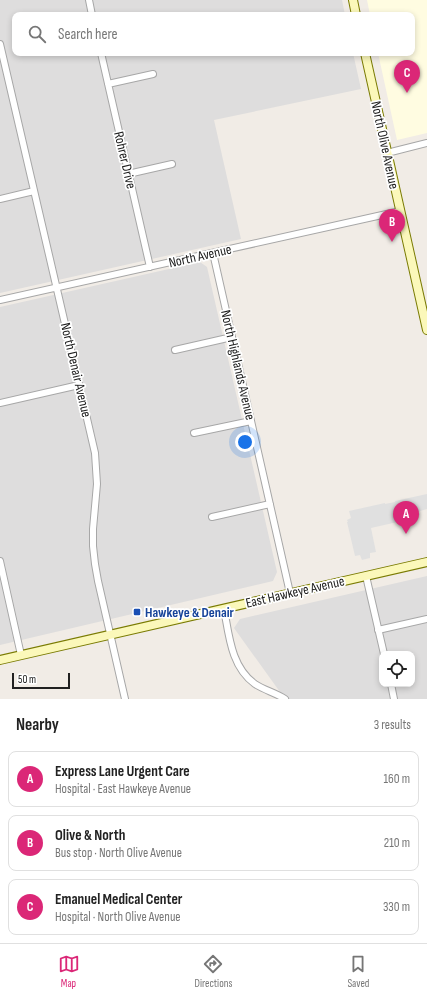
<!DOCTYPE html>
<html lang="en">
<head>
<meta charset="utf-8">
<style>
  :root { --surface:#fff; --page:#f2f2f2; --text:#222; --muted:#767676; --line:#e0e0e0; --accent:#db2777 }
  body { margin:0; font-family:"Sofia Sans Condensed",sans-serif; background:var(--page); color:var(--text) }
  .controls { position:absolute; right:12px; bottom:12px; display:grid; overflow:hidden; border-radius:8px; box-shadow:0 2px 6px #0003 }
  .controls button { width:36px; height:36px; display:grid; place-items:center; padding:0; border:0; border-bottom:1px solid var(--line); background:var(--surface); color:var(--text); font:20px sans-serif }
  .scale { position:absolute; left:12px; bottom:10px; width:58px; box-sizing:border-box; padding-left:4px; border:2px solid #202020; border-top:0; font-size:11px; line-height:14px; white-space:nowrap; color:#202020; -webkit-text-stroke:3px #fff; paint-order:stroke }
  .you { position:absolute; left:245px; top:442px; width:14px; height:14px; margin:-10px; border:3px solid #fff; border-radius:50%; background:#1a73e8; box-shadow:0 0 0 6px #1a73e833 }
  .badge { display:grid; place-items:center; width:26px; height:26px; border-radius:50%; background:var(--accent); color:#fff; font-size:13px; font-weight:700 }
  .pin { position:absolute; translate:-50% -33px; filter:drop-shadow(0 1px 2px #0008) }
  .pin::after { content:''; position:absolute; top:21px; width:14px; height:12px; background:inherit; clip-path:polygon(0 0,100% 0,50% 100%) }
  .list { margin:0; padding:0; list-style:none }
  h2 { display:flex; justify-content:space-between; align-items:center; height:52px; margin:0; padding:0 16px; font-size:17px }
  h2 small { font-size:13px; font-weight:400; color:var(--muted) }
  .list li { display:grid; grid-template-columns:26px 1fr auto; gap:12px; align-items:center; box-sizing:border-box; height:56px; margin:0 8px 8px; padding:0 8px; border:1px solid var(--line); border-radius:8px }
  .list b { display:block; font-size:15px; white-space:nowrap }
  .list p { margin:0; font-size:13px; white-space:nowrap; color:var(--muted) }
  .list em { font-size:13px; font-style:normal; color:var(--muted) }
  .icon { flex:none; width:22px; height:22px; fill:none; stroke:currentColor; stroke-width:2; stroke-linecap:round; stroke-linejoin:round }
  .map { position:relative; flex:none; width:427px; height:699px; overflow:hidden }
  .search { position:absolute; background:var(--surface); box-shadow:0 2px 6px #0003; left:12px; right:12px; top:12px; height:44px; display:flex; align-items:center; gap:10px; box-sizing:border-box; padding:0 14px; border-radius:8px; color:var(--muted); font-size:15px }
  .sheet { height:244px; background:var(--surface) }
  nav { display:flex; justify-content:space-around; align-items:center; box-sizing:border-box; height:56px; border-top:1px solid var(--line); background:var(--surface); font-size:11px; color:var(--muted) }
  nav a { display:grid; justify-items:center; gap:2px }
  nav .on { color:var(--accent) }
  .map>svg:first-child { display:block }
  .residential { fill:#dedddd; fill-rule:evenodd }
  .education { fill:#fffce1 }
  .parking { fill:#e0e0e0 }
  .lines { fill:none; stroke-linecap:round; stroke-linejoin:round }
  .street-casing { stroke:#a7a7a7; stroke-width:8 }
  .secondary-casing { stroke:#7a7b03; stroke-width:10 }
  .street { stroke:#fff; stroke-width:6 }
  .secondary { stroke:#fbf8ba; stroke-width:8 }
  .transit-dot { fill:#1a4fb4; stroke:#fff; stroke-width:1.5 }
  .labels { text-anchor:middle; dominant-baseline:central; stroke-width:3.5; stroke-linejoin:round; paint-order:stroke }
  .street-label { font-size:14px; fill:#202020; stroke:#fff }
  .transit-label { font-size:14px; font-weight:bold; fill:#164399; stroke:#fff; text-anchor:start }
</style>
</head>
<body>
<div class="map">
<svg width="427" height="699" viewBox="0 0 427 699">
  <rect width="100%" height="100%" fill="#f1ece6"/>
  <path class="residential" d="M 0,0 L 342,0 L 345,15 L 15,15 L 15,53 L 353,53 L 361,89 L 214,120 L 241,239 L 0,293 Z
    M 200,262 L 207,267 L 277,572 L 273,581 L 0,645 L 0,307 Z
    M 427,576 L 427,699 L 285,699 L 234,628 L 240,619 ZM 382,654 L 412,654 L 412,684 L 382,684 Z"/>
  <path class="education" d="M 367,0 L 427,0 L 427,133 L 397,140 L 378,53 L 412,53 L 412,15 L 370,15 Z"/>
  <path class="parking" d="M 427,494 L 427,509 L 420,511 L 419,512 L 420,515 L 415,517 L 415,518 L 371,528 L 376,552 L 370,553 L 370,558 L 362,560 L 360,555 L 355,556 L 347,522 L 348,522 L 347,520 L 351,518 L 349,511 L 385,503 L 385,504 L 395,502 L 395,501 Z"/>
  <g class="lines">
    <g class="street-casing">
      <path id="street" d="M 89,0 L 92,15
        M 0,44 L 95,453 L 97,484 L 93,529 L 93,546 L 95,564 L 98,581 L 125,699
        M 101,53 L 150,267
        M 108,84 L 153,74
        M 387,153 L 427,143
        M 128,174 L 172,164
        M 0,199 L 34,191
        M 213,253 L 290,593
        M 0,300 L 400,211
        M 175,350 L 232,337
        M 0,403 L 79,385
        M 194,433 L 251,421
        M 212,517 L 270,504
        M 0,561 L 21,655
        M 366,576 L 384,654
        M 224,609 C 229,635 231,667 255,684 C 264,690 276,693 285,699
        M 378,630 L 427,619
        M 391,684 L 394,699"/>
    </g>
    <g class="secondary-casing">
      <path id="secondary" d="M 353,0 L 356,15
        M 365,53 L 427,330
        M 0,660 L 427,562"/>
    </g>
    <use href="#street" class="street"/>
    <use href="#secondary" class="secondary"/>
  </g>
  <rect class="transit-dot" x="133" y="608" width="8" height="8" rx="2"/>
  <g class="labels">
    <g class="street-label">
      <text transform="translate(385 145) rotate(78)">North Olive Avenue</text>
      <text transform="translate(125 160) rotate(77)">Rohrer Drive</text>
      <text transform="translate(200 256) rotate(-13)">North Avenue</text>
      <text transform="translate(238 365) rotate(77)">North Highlands Avenue</text>
      <text transform="translate(76 370) rotate(77)">North Denair Avenue</text>
      <text transform="translate(295 592) rotate(-13)">East Hawkeye Avenue</text>
    </g>
    <g class="transit-label">
      <text x="145" y="612">Hawkeye &amp; Denair</text>
    </g>
  </g>
</svg>
<div class="controls">
<button><svg class="icon" aria-label="locate" viewBox="0 0 24 24"><circle cx="12" cy="12" r="6"/><path d="M12 2v4M12 18v4M2 12h4M18 12h4"/></svg></button>
</div>
<div class="scale">50 m</div>
<div class="you"></div>
<div class="pin badge" style="left:406px;top:534px">A</div>
<div class="pin badge" style="left:392px;top:242px">B</div>
<div class="pin badge" style="left:407px;top:93px">C</div>
<div class="search"><svg class="icon" aria-label="search" viewBox="0 0 24 24"><circle cx="10" cy="10" r="6"/><path d="M15 15l6 6"/></svg>Search here</div>
</div>
<section class="sheet">
<h2>Nearby<small>3 results</small></h2>
<ul class="list">
<li><span class="badge">A</span><div><b>Express Lane Urgent Care</b><p>Hospital · East Hawkeye Avenue</p></div><em>160 m</em></li>
<li><span class="badge">B</span><div><b>Olive &amp; North</b><p>Bus stop · North Olive Avenue</p></div><em>210 m</em></li>
<li><span class="badge">C</span><div><b>Emanuel Medical Center</b><p>Hospital · North Olive Avenue</p></div><em>330 m</em></li>
</ul>
</section>
<nav>
<a class="on"><svg class="icon" aria-label="map" viewBox="0 0 24 24"><path d="M3 6l6-2 6 2 6-2v14l-6 2-6-2-6 2zM9 4v14M15 6v14"/></svg>Map</a>
<a><svg class="icon" aria-label="directions" viewBox="0 0 24 24"><path d="M12 3l9 9-9 9-9-9zM9 14v-3h6M13 9l2 2-2 2"/></svg>Directions</a>
<a><svg class="icon" aria-label="saved" viewBox="0 0 24 24"><path d="M7 4h10v16l-5-4-5 4z"/></svg>Saved</a>
</nav>
</body>
</html>
